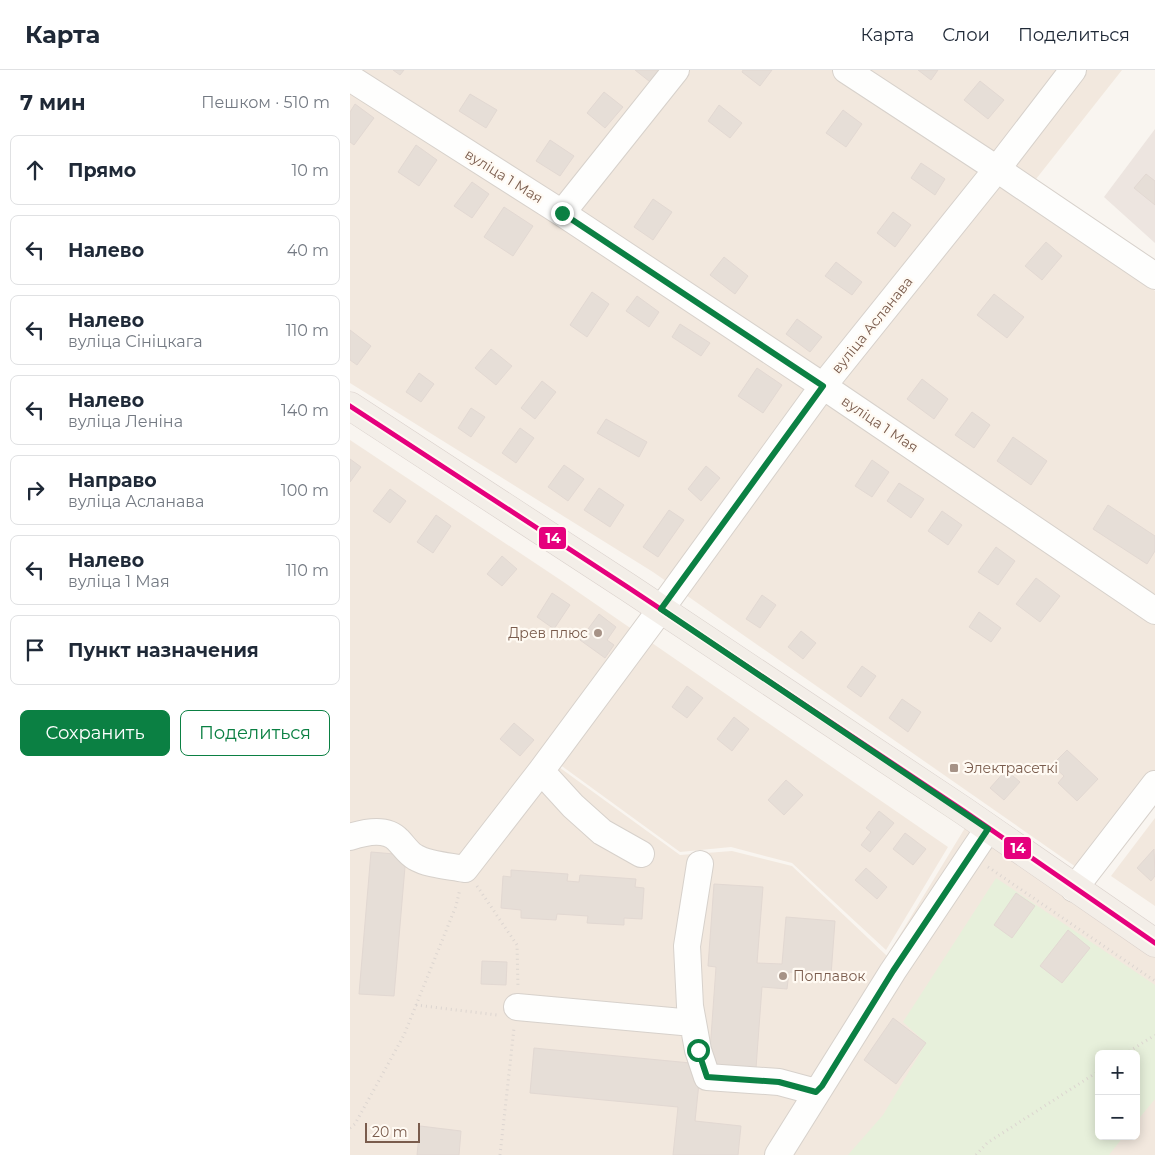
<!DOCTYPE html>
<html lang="ru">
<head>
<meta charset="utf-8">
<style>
  :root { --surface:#fff; --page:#f6f6f7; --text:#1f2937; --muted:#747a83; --line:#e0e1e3; --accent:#0b8043 }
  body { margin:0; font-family:Montserrat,sans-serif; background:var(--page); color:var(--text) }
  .controls { position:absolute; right:15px; bottom:15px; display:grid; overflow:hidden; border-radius:8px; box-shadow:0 2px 12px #0003 }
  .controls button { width:45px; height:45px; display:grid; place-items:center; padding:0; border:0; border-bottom:1px solid var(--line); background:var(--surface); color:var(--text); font:25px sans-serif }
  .scale { position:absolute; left:15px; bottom:12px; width:55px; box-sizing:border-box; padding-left:5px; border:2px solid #7a5c4d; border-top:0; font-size:14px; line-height:18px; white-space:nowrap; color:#7a5c4d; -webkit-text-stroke:4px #fffaf3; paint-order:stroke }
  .stop { position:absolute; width:15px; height:15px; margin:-11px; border:4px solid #0b8043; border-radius:50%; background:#fff }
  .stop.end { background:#0b8043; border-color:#fff; box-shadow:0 1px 5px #0008 }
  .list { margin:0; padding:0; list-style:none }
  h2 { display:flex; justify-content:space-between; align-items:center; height:65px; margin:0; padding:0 20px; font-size:21px }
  h2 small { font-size:16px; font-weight:400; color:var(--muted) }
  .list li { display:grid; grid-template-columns:32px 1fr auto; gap:15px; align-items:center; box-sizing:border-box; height:70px; margin:0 10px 10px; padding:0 10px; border:1px solid var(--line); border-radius:8px }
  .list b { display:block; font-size:19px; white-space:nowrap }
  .list p { margin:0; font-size:16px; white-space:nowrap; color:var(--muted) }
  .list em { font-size:16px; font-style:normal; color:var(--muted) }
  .actions { display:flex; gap:10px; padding:15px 20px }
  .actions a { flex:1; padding:11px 0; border:1px solid var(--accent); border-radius:8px; text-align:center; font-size:18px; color:var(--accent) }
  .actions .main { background:var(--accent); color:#fff }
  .icon { flex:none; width:28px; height:28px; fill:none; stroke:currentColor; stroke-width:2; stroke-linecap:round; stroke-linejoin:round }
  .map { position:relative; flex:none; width:805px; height:1085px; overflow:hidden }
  header { display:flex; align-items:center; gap:30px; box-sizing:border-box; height:70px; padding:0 25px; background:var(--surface); border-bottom:1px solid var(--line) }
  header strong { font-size:24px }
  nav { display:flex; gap:28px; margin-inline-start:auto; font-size:18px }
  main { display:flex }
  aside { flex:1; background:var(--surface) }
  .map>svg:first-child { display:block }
  .residential { fill:#f2e8de; fill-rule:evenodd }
  .industrial { fill:#ede5e0 }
  .green { fill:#e7f0db }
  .building { fill:#e6ded7; stroke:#e2d8d2 }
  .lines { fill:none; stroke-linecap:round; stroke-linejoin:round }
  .minor-casing { stroke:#d7d1cb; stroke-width:28 }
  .major-casing { stroke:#dad1cc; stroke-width:29 }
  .path { stroke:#dcd5d0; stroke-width:3; stroke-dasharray:1 4; stroke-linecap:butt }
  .minor { stroke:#fefefd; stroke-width:26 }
  .major { stroke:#f3eee8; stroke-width:28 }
  .bus-1-casing { stroke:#fffaf3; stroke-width:9 }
  .bus-1 { stroke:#e5007d; stroke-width:5 }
  .route { stroke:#0b8043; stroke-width:6 }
  .poi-dot { fill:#a69286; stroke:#fffaf3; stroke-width:2 }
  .labels { text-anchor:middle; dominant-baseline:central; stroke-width:4.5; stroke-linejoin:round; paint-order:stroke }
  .street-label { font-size:14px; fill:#7a5c4d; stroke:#fffaf3 }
  .poi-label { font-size:14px; fill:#7a5c4d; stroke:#fffaf3; text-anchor:start }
  .line-badge { stroke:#fffaf3; stroke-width:2 }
  .badge-label { font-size:14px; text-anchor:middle; font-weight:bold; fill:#fff }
</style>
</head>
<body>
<header>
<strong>Карта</strong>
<nav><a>Карта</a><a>Слои</a><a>Поделиться</a></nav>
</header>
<main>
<aside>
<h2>7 мин<small>Пешком · 510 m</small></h2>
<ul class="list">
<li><svg class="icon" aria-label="ahead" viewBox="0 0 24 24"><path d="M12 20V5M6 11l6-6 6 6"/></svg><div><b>Прямо</b></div><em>10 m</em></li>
<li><svg class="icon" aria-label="left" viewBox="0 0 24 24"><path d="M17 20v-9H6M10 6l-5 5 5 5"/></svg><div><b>Налево</b></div><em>40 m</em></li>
<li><svg class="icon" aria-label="left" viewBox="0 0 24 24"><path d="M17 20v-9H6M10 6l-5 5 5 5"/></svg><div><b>Налево</b><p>вуліца Сініцкага</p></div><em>110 m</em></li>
<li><svg class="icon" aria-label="left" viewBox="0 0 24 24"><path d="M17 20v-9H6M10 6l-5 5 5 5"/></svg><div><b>Налево</b><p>вуліца Леніна</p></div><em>140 m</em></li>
<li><svg class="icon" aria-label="right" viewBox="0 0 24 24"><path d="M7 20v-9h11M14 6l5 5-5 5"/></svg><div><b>Направо</b><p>вуліца Асланава</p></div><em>100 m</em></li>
<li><svg class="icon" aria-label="left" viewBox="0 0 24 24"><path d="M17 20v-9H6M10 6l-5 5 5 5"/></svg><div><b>Налево</b><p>вуліца 1 Мая</p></div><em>110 m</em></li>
<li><svg class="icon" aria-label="arrive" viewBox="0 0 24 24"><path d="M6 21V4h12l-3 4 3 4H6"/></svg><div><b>Пункт назначения</b></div></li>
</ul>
<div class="actions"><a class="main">Сохранить</a><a>Поделиться</a></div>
</aside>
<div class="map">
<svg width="805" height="1085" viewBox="0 0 805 1085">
  <rect width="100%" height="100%" fill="#f9f5f0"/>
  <path class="residential" d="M 0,0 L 772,0 L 675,123 L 805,221 L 805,700 L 726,797 L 303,502 L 0,313 Z
    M 0,370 L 215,513 L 598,777 L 536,880 L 442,793 L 381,777 L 330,782 L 198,686 L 115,799 L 202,692 L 330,785 L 382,781 L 442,796 L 537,886 L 618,753 L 805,877 L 805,1085 L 0,1085 ZM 749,984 L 786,984 L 786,1066 L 749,1066 Z
    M 805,748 L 805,836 L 761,806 Z"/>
  <path class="industrial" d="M 805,59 L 805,173 L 754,127 Z"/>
  <path class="green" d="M 646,808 L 805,915 L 805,1029 L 786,1052 L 786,984 L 749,984 L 749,1066 L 774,1066 L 759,1085 L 498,1085 L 533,1045 L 576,973 L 553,952 Z"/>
  <path class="building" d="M 43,0 L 54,0 L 50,5 Z
    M 285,0 L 316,0 L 304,15 Z
    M 393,0 L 422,0 L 410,16 L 392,2 Z
    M 568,0 L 588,0 L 581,10 Z
    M 630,11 L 654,30 L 638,49 L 614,30 Z
    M 254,22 L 273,37 L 255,58 L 237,43 Z
    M 120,24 L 147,40 L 136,58 L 109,41 Z
    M 5,34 L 24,48 L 4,75 L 0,72 L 0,42 Z
    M 369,35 L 392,53 L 380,68 L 358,51 Z
    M 493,40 L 512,54 L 496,77 L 476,63 Z
    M 200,70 L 224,86 L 210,106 L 186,91 Z
    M 66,75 L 87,90 L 69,116 L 48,102 Z
    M 571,93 L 595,109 L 585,125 L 561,108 Z
    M 796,104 L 805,111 L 805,135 L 784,118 Z
    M 122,112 L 139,124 L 122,148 L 104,136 Z
    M 303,129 L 322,142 L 303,170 L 284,157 Z
    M 154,137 L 183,156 L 163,186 L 134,167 Z
    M 543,142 L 561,155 L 545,177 L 527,163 Z
    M 696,172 L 712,186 L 692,210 L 675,196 Z
    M 374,187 L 398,206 L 385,224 L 360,205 Z
    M 486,192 L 512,212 L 502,225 L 475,206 Z
    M 242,222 L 259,234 L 237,267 L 220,255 Z
    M 644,224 L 674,247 L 657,268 L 627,245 Z
    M 287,226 L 309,242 L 299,257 L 276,241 Z
    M 447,249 L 472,267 L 460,282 L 436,264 Z
    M 330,254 L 360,273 L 351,286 L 322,267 Z
    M 0,260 L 21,276 L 7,295 L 0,290 Z
    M 141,279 L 162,296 L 146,315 L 125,298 Z
    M 407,298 L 432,315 L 413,343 L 388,326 Z
    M 69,303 L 84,314 L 71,332 L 56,322 Z
    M 572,309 L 598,329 L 584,349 L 557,329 Z
    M 192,311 L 206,322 L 185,349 L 171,338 Z
    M 121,338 L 135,347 L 121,367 L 108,358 Z
    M 622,342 L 640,355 L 624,378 L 605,365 Z
    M 256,349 L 297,372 L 289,387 L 247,363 Z
    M 170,358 L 184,368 L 166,393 L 152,383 Z
    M 663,367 L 697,391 L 681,415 L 647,391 Z
    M 0,389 L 11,397 L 0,412 Z
    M 522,390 L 539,402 L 522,427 L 505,416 Z
    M 214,395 L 234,409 L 218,431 L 198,417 Z
    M 356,396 L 370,408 L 351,431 L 338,419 Z
    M 549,413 L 574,429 L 561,448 L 537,431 Z
    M 249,418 L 274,435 L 260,457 L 234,440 Z
    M 40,419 L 56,431 L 40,453 L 23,441 Z
    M 758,435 L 805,466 L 805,481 L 797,494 L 743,459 Z
    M 319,440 L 334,450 L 308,487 L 293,477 Z
    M 592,441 L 612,455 L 598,475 L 578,461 Z
    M 86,445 L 101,456 L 83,483 L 67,472 Z
    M 646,477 L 665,491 L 648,515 L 628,502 Z
    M 152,486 L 167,499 L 152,516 L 137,504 Z
    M 686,508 L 710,526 L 690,552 L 666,534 Z
    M 202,523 L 220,535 L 204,559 L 187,547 Z
    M 412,525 L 426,535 L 410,558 L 396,549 Z
    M 629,542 L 651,558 L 641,572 L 619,557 Z
    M 249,544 L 266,557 L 257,570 L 264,575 L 255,588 L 230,570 Z
    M 451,561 L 466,573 L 453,589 L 438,577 Z
    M 512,596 L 526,606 L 511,627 L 497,617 Z
    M 337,616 L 353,628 L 337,648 L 322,637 Z
    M 552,629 L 571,642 L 558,662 L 539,648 Z
    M 384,647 L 399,659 L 382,681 L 367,669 Z
    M 164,653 L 184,670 L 170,686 L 150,669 Z
    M 717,680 L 748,709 L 727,731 L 708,713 L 714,706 L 702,695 Z
    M 656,700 L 670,712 L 654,730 L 640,718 Z
    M 436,710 L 453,725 L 434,745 L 418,730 Z
    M 529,741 L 544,753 L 520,782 L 511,775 L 521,762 L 516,758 Z
    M 555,763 L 576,779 L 563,795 L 543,779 Z
    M 804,779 L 805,806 L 801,811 L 787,798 Z
    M 21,782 L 56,785 L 44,926 L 9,924 Z
    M 516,798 L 537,817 L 527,829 L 505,810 Z
    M 161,800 L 218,804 L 217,811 L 229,812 L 230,805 L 286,809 L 285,817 L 294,818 L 292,849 L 274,848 L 274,855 L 237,853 L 238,846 L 207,844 L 206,850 L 171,848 L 171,840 L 151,838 L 153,806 L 161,807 Z
    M 364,814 L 413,817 L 407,893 L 432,894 L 436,847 L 485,851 L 481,905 L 439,902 L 437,919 L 412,917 L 406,998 L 359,995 L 366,897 L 358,896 Z
    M 666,823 L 685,836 L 662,868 L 644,855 Z
    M 718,860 L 740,878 L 712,913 L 690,896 Z
    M 132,891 L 157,892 L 156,915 L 131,914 Z
    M 543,948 L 576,973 L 546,1014 L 514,990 Z
    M 184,978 L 351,994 L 345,1051 L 391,1056 L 388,1085 L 323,1085 L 328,1037 L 180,1023 Z
    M 70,1056 L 111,1061 L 109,1085 L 67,1085 Z"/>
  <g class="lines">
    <g class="minor-casing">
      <path id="minor" d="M 496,0 L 647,99 L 805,206
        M 0,8 L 212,143 L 473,316 L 805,541
        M 212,143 L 326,0
        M 191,701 L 223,736 L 252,762 L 291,784
        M 0,767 C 15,762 36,757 48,770 C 53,775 59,784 65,787 C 78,795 100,796 115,799 L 191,701 L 311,539 L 473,316 L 647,99 L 723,0
        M 350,794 L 337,876 L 340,936 L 348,980 L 357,1007 L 429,1012 L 466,1022
        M 724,819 L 805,714
        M 167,937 L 343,953
        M 428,1085 L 543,901 L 638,759"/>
    </g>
    <g class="major-casing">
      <path id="major" d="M 0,336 L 279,518 L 614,741 L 805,873"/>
    </g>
    <path class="path" d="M 638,797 L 805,911
      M 127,816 L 167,875 L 168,917
      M 66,935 L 147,945
      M 775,984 L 805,965
      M 0,1058 L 5,1054 L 54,965 L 106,836 L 110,819
      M 150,1085 L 164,958
      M 626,1085 L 637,1073 L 749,1001"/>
    <use href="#minor" class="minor"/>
    <use href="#major" class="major"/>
    <g class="bus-1-casing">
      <path id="bus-1" d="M 0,336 L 279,518 L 614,741 L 805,873"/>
    </g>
    <use href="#bus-1" class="bus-1"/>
  </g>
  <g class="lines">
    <path class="route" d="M 212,143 L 473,316 L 311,539 L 638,759 L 543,901 L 472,1016 L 466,1022 L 429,1012 L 357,1007 L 348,980"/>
  </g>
  <g class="poi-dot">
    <circle cx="248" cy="563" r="5"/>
    <rect x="599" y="693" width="10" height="10" rx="2.5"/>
    <circle cx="433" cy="906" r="5"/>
  </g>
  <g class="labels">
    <g class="street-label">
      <text transform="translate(154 106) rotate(32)">вуліца 1 Мая</text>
      <text transform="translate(522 255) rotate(-51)">вуліца Асланава</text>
      <text transform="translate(530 354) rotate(34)">вуліца 1 Мая</text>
    </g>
    <g class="poi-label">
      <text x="238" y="563" text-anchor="end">Древ плюс</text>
      <text x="614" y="698">Электрасеткі</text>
      <text x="443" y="906">Поплавок</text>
    </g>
  </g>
  <g class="line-badge">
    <rect x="188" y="456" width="29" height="24" rx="5" fill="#e5007d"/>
    <rect x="653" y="766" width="29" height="24" rx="5" fill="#e5007d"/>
  </g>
  <g class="badge-label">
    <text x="203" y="473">14</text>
    <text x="668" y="783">14</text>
  </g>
</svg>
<div class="controls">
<button>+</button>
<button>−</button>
</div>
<div class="scale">20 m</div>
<div class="stop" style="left:348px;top:980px"></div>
<div class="stop end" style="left:212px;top:143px"></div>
</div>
</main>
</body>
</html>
